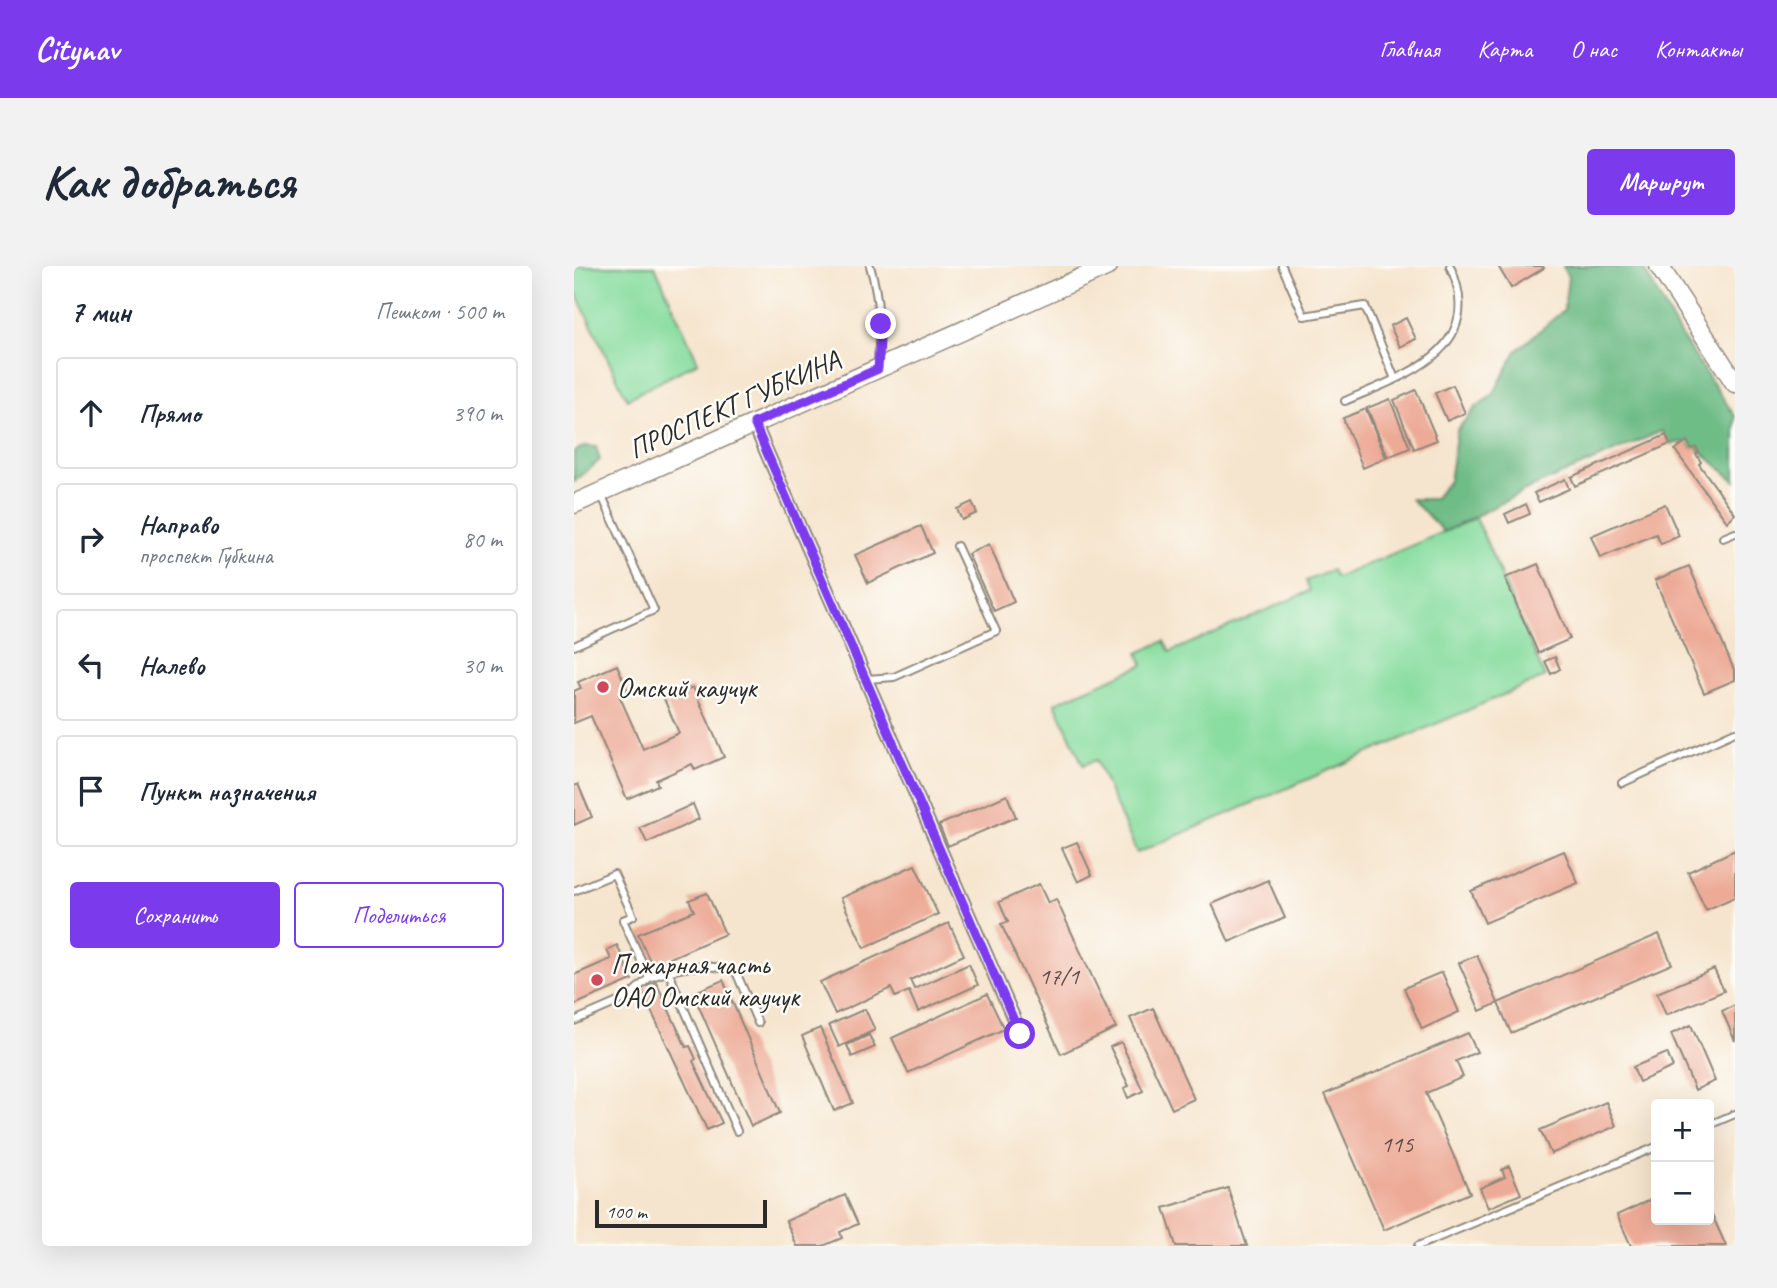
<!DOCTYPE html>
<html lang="ru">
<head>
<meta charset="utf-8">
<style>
  :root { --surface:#fff; --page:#f2f2f3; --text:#1f2937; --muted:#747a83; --line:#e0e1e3; --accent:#7c3aed }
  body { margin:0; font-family:Caveat,sans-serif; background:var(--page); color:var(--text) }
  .controls { position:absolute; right:21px; bottom:21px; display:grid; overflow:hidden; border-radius:7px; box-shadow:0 7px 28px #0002 }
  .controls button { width:63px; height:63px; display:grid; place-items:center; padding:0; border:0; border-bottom:2px solid var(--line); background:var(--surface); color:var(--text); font:35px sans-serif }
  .scale { position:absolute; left:21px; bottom:18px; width:172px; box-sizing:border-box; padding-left:7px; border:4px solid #2b2b2b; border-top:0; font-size:19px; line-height:24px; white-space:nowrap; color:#2b2b2b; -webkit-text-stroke:5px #fdfcf7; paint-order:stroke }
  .stop { position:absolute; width:21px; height:21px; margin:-16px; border:5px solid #7c3aed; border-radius:50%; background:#fff }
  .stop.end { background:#7c3aed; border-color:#fff; box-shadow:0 2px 7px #0008 }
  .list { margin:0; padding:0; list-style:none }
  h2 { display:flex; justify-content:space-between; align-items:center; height:91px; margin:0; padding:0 28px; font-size:30px }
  h2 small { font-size:23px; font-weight:400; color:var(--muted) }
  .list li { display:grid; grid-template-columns:46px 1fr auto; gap:21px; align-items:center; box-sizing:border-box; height:112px; margin:0 14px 14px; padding:0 14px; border:2px solid var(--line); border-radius:7px }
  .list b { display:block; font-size:26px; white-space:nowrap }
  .list p { margin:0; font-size:23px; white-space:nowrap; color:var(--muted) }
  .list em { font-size:23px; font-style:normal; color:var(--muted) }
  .actions { display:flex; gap:14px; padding:21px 28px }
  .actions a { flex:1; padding:16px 0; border:2px solid var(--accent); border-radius:7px; text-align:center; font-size:24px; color:var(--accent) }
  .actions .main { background:var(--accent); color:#fff }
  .icon { flex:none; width:38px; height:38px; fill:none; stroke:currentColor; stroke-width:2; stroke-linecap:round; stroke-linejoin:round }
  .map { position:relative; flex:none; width:1161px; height:980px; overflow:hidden; border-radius:7px }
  header { display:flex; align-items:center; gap:42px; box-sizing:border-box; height:98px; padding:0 35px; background:var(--accent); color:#fff }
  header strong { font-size:33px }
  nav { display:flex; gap:38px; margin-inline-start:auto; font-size:24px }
  .intro { display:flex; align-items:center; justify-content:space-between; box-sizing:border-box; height:168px; padding:0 42px }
  h1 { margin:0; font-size:49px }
  .button { padding:18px 32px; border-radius:7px; background:var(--accent); color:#fff; font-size:24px; font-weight:700 }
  main { display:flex; gap:42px; padding:0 42px }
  aside { flex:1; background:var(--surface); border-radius:7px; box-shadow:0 7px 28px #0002 }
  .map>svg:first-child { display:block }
  .green { fill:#89dda0; stroke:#5a8466; stroke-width:2 }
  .forest { fill:#6ebc86; stroke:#4c7458; stroke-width:2 }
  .building { fill:#edab97 }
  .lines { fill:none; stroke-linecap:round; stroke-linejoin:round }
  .service-casing { stroke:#90887c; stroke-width:10 }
  .minor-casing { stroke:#90887c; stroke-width:16 }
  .secondary-casing { stroke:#90887c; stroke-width:21 }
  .service { stroke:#fff; stroke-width:6 }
  .minor { stroke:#fff; stroke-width:12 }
  .secondary { stroke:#fff; stroke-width:18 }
  .route { stroke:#7c3aed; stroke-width:9 }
  .poi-dot { fill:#d1495b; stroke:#fdfcf7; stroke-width:2.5 }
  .labels { text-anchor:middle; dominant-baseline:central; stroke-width:5; stroke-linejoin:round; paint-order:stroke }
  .number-label { font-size:24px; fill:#5c4b46 }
  .street-label { font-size:28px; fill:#2b2b2b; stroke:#fdfcf7 }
  .poi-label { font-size:28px; fill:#2b2b2b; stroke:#fdfcf7; text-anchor:start }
</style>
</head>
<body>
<header>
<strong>Citynav</strong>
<nav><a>Главная</a><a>Карта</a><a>О нас</a><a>Контакты</a></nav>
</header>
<div class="intro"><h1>Как добраться</h1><a class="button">Маршрут</a></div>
<main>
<aside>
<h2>7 мин<small>Пешком · 500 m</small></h2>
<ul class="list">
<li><svg class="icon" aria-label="ahead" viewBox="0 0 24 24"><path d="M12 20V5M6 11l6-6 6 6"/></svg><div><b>Прямо</b></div><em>390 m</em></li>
<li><svg class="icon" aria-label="right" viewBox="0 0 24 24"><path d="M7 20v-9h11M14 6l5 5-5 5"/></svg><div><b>Направо</b><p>проспект Губкина</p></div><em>80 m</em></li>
<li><svg class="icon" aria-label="left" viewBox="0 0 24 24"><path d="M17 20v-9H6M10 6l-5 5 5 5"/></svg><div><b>Налево</b></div><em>30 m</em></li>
<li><svg class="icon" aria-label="arrive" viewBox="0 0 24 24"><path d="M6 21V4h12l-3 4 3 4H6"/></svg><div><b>Пункт назначения</b></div></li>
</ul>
<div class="actions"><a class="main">Сохранить</a><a>Поделиться</a></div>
</aside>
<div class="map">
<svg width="1161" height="980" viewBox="0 0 1161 980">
  <rect width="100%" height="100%" fill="#fdfcf7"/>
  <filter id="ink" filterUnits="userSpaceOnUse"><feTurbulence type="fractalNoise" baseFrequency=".0143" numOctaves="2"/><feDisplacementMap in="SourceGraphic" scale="14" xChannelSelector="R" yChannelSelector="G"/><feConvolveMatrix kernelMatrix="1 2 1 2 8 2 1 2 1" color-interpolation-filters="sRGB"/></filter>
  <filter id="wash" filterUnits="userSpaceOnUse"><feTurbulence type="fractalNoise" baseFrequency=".00686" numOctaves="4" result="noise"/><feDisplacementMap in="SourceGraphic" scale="28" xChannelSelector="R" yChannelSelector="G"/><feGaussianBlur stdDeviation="1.57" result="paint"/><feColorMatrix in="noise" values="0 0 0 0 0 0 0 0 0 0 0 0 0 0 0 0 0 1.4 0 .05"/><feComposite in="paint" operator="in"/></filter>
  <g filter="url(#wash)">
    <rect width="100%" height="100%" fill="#f6e5ce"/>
    <path class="green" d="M 0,0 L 81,0 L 124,96 L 53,133 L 0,23 Z
      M 902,252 L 971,411 L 563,587 L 522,494 L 509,499 L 481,437 L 569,399 L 564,387 L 590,375 L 596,386 L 736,325 L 732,315 L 758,304 L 762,312 Z"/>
    <path class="forest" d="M 989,0 L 1068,0 L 1105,67 L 1161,150 L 1161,215 L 1122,181 L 1118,183 L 1112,176 L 1096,178 L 1088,165 L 961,220 L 870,266 L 837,233 L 860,233 L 875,215 L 883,164 L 903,140 L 919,129 L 942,85 L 990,44 L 994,11 Z
      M 12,180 L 22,181 L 26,194 L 0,216 L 0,185 Z"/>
    <g id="blocks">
      <path class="building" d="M 924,0 L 968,0 L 970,2 L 937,22 Z
        M 832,52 L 842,73 L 826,81 L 816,60 Z
        M 879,119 L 891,147 L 873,155 L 861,127 Z
        M 842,124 L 863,174 L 840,183 L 820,134 Z
        M 816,133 L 836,182 L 814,191 L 793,142 Z
        M 792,143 L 812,192 L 789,202 L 769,152 Z
        M 1092,169 L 1096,178 L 1001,220 L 997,211 Z
        M 1113,175 L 1118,183 L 1122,181 L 1125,186 L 1122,188 L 1127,196 L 1125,198 L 1161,248 L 1153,256 L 1101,184 Z
        M 991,213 L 995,223 L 965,236 L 960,227 Z
        M 398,236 L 403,247 L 388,254 L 383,243 Z
        M 952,238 L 956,248 L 935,257 L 931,248 Z
        M 1091,238 L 1105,270 L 1087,278 L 1082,268 L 1026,292 L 1017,270 Z
        M 347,260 L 359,287 L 294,317 L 281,289 Z
        M 415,278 L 440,336 L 420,345 L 394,288 Z
        M 964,298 L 996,373 L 964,387 L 931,312 Z
        M 1115,300 L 1161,406 L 1161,414 L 1130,427 L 1081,314 Z
        M 981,391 L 986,403 L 977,408 L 971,395 Z
        M 43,399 L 54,425 L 45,429 L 69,483 L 105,467 L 90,433 L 119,421 L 150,491 L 121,504 L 118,498 L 82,514 L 84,519 L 53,533 L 17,450 L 0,457 L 0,425 L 7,422 L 4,416 Z
        M 4,518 L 18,551 L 0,559 L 0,520 Z
        M 433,529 L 442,551 L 374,580 L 365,559 Z
        M 119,538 L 125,553 L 73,577 L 66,562 Z
        M 503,576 L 518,609 L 504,616 L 488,582 Z
        M 1161,584 L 1161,631 L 1132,644 L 1114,606 Z
        M 990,585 L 1004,617 L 911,657 L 897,625 Z
        M 341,599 L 364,648 L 290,682 L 267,632 Z
        M 694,614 L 711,652 L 655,676 L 638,638 Z
        M 465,618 L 474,637 L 482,633 L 542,762 L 487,788 L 427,658 L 434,656 L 425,636 Z
        M 133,627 L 151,668 L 78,700 L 64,668 L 120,645 L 115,634 Z
        M 375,657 L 390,689 L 336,714 L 340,723 L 395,698 L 404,719 L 344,746 L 335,725 L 321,731 L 317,722 L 261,748 L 246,716 Z
        M 1085,668 L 1098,698 L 937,767 L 924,737 L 906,745 L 885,697 L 903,689 L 924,737 Z
        M 43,679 L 58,714 L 0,739 L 0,709 L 37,693 L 33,684 Z
        M 1140,703 L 1150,725 L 1092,749 L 1083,727 Z
        M 868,706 L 885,746 L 848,763 L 830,722 Z
        M 149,714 L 206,847 L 177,860 L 119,727 Z
        M 82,716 L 112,781 L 116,780 L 122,793 L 119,795 L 148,857 L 133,864 L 67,723 Z
        M 413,728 L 430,763 L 334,807 L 318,772 Z
        M 1161,739 L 1161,775 L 1148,745 Z
        M 579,742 L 620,833 L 598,843 L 556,752 Z
        M 291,743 L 301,764 L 265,781 L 255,759 Z
        M 1117,759 L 1141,815 L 1121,824 L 1097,768 Z
        M 246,762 L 279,837 L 260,845 L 228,770 Z
        M 894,767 L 903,786 L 882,795 L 889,811 L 852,827 L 896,927 L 810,964 L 751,828 Z
        M 295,769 L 301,781 L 278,791 L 273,779 Z
        M 547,776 L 569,825 L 554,832 L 550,822 L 555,820 L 536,781 Z
        M 1093,787 L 1099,801 L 1065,816 L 1059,801 Z
        M 1032,836 L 1042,860 L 977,888 L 966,864 Z
        M 935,900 L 947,928 L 914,942 L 906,922 L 931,911 L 928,904 Z
        M 654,922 L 673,980 L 602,980 L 590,942 Z
        M 271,929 L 284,958 L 266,966 L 268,972 L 249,980 L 223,980 L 212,955 Z
        M 1082,931 L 1082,954 L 1135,954 L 1135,942 L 1152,980 L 1057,980 L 1043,949 Z"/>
    </g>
  </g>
  <g filter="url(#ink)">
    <use href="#blocks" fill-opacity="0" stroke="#90887c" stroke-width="2"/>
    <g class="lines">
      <g class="service-casing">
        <path id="service" d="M 296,0 C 306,33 306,64 304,98
          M 708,0 L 730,50 L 791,40 L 821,113
          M 771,135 C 831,109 914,84 876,0
          M 1149,272 L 1161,267
          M 0,380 L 80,344 L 27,228
          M 293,413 L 320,411 L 422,365 L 383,280
          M 1048,517 L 1161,466
          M 0,625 L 40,608 L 59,650 L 49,654 L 75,712 C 104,701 132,695 162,706 L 184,757
          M 94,705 L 163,865
          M 0,755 L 53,732 L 75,712
          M 1135,859 L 1161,848
          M 844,980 L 1082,881"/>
      </g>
      <g class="minor-casing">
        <path id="minor" d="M 180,157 L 446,767"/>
      </g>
      <g class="secondary-casing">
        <path id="secondary" d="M 1085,0 L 1161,117
          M 0,238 L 534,0"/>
      </g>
      <use href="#service" class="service"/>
      <use href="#minor" class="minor"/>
      <use href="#secondary" class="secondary"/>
    </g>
  </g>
  <g class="lines" filter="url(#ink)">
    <path class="route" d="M 307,58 L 304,103 L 180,157 L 446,768"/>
  </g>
  <g class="poi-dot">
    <circle cx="29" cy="421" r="7"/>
    <circle cx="23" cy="714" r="7"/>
  </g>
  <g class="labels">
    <g class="number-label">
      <text x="485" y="710">17/1</text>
      <text x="823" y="878">115</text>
    </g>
    <g class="street-label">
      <text transform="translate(160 138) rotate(-24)">ПРОСПЕКТ ГУБКИНА</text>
    </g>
    <g class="poi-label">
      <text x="43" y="421">Омский каучук</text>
      <text x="37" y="698">Пожарная часть<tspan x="37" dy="32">ОАО Омский каучук</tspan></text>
    </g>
  </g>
</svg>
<div class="controls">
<button>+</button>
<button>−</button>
</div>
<div class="scale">100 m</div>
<div class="stop" style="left:446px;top:768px"></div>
<div class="stop end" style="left:307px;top:58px"></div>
</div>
</main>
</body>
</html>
